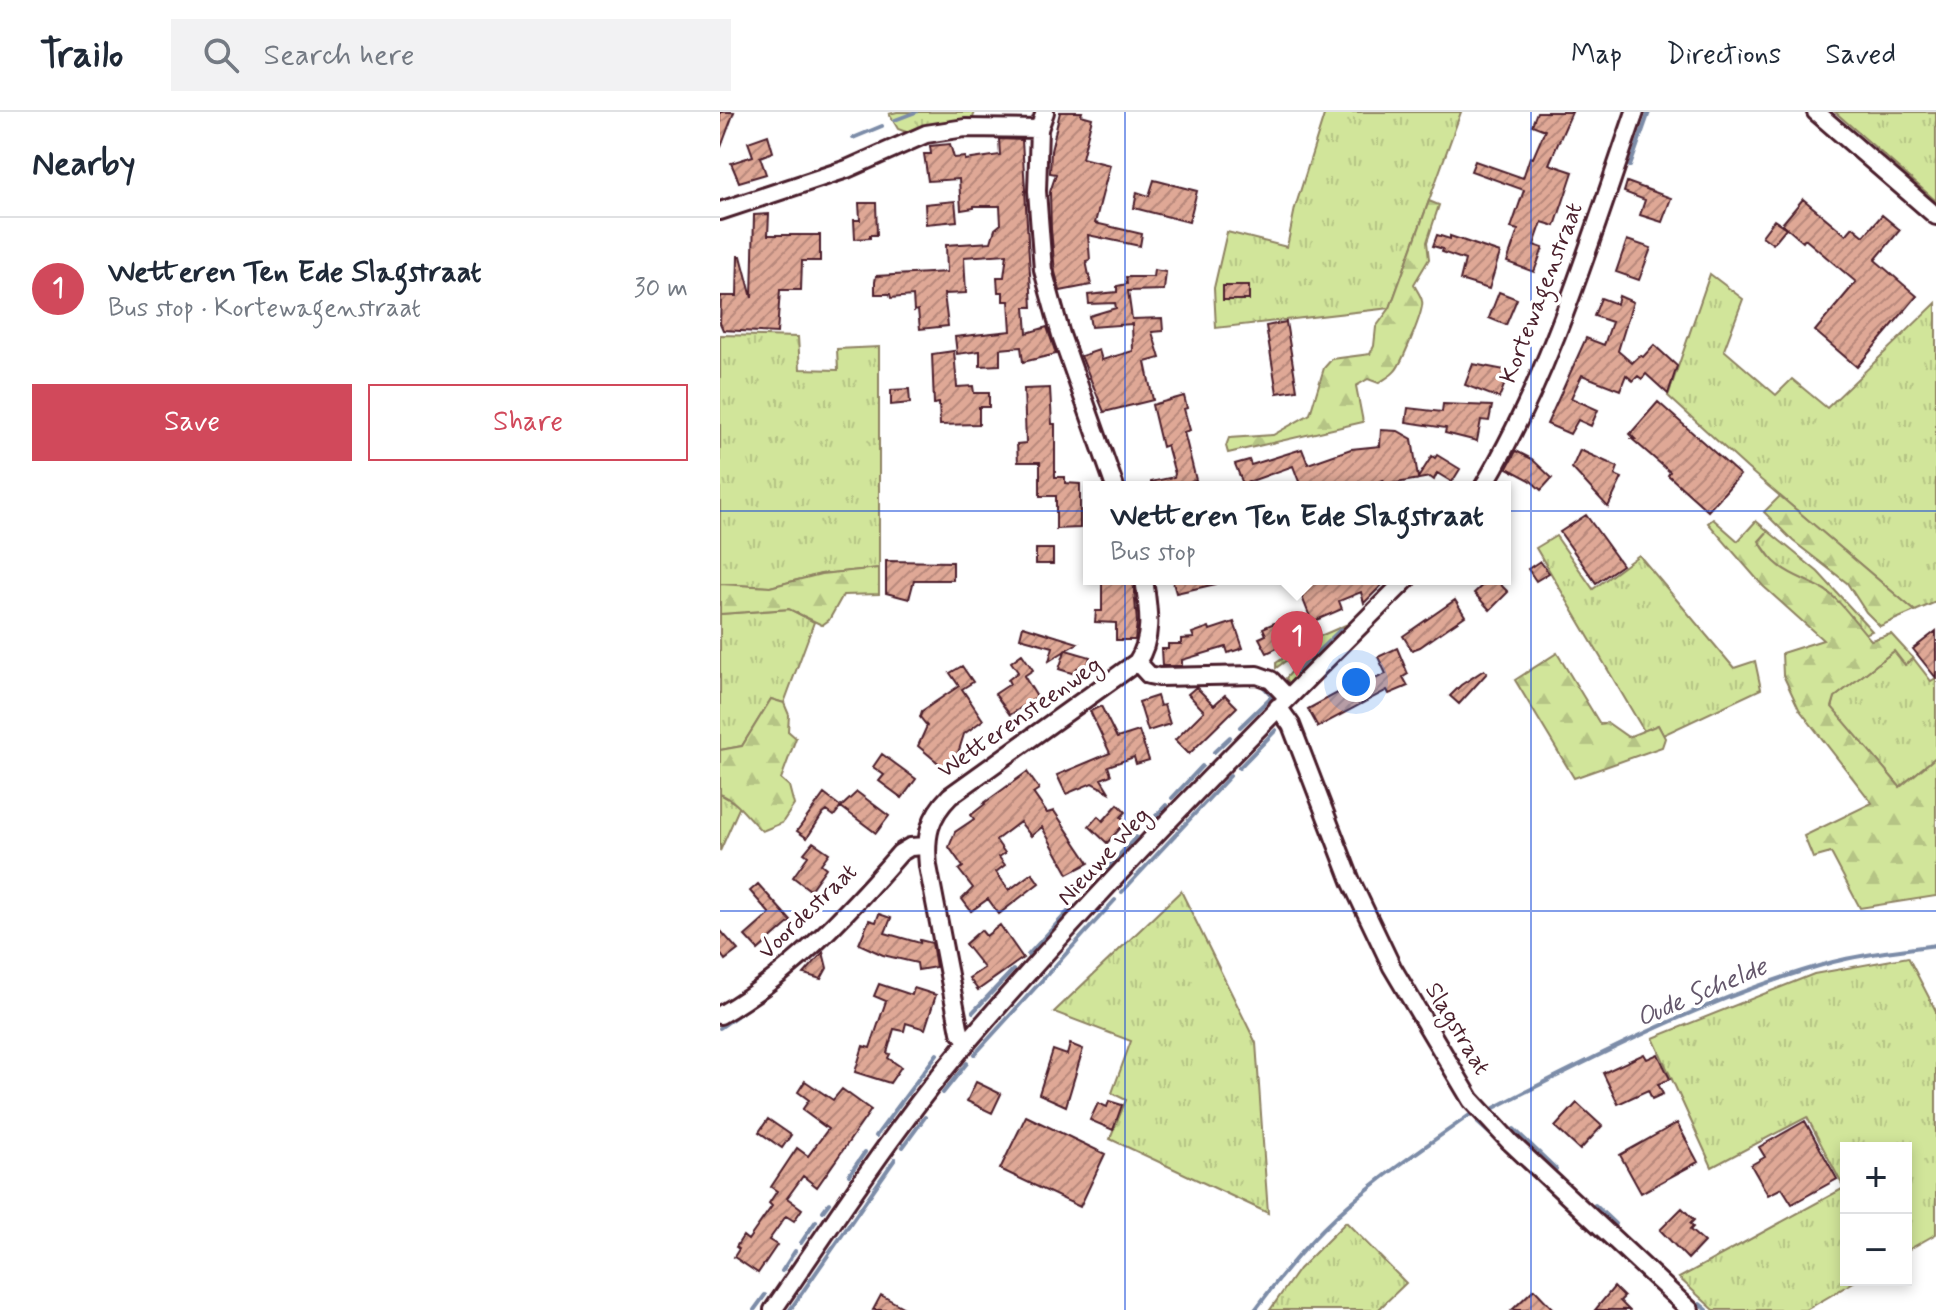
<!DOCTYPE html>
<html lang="en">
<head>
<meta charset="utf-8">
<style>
  :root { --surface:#fff; --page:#f2f2f3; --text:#1f2937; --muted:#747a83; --line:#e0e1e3; --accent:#d1495b }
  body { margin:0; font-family:Mynerve,sans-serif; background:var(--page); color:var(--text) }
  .controls { position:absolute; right:24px; bottom:24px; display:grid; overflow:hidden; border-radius:0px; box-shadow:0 4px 12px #0003 }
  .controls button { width:72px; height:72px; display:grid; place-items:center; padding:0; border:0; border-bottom:2px solid var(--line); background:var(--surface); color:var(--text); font:40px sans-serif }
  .you { position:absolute; left:636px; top:570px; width:28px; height:28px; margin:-20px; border:6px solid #fff; border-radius:50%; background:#1a73e8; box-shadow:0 0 0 12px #1a73e833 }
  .badge { display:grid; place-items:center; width:52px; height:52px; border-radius:50%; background:var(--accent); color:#fff; font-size:26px; font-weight:700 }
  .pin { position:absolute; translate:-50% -66px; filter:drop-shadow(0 2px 4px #0008) }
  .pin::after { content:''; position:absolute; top:42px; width:28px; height:24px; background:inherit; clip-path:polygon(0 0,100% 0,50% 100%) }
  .popup { position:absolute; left:363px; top:369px; width:428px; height:104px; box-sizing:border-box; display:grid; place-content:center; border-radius:0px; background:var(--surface); filter:drop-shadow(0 2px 6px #0005); font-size:26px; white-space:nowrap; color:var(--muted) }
  .popup b { font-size:30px; color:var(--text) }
  .popup::after { content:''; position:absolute; left:50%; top:100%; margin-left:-16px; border:16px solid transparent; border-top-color:var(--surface) }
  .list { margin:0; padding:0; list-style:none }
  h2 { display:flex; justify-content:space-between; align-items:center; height:104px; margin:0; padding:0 32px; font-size:34px }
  h2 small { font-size:26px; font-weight:400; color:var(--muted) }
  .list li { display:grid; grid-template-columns:52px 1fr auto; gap:24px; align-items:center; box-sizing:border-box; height:144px; padding:0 32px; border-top:2px solid var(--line) }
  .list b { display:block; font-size:30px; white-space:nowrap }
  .list p { margin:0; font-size:26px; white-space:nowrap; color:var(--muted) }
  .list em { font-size:26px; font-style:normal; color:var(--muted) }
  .actions { display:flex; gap:16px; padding:24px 32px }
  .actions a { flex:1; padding:18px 0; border:2px solid var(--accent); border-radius:0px; text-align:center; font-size:28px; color:var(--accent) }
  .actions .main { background:var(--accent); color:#fff }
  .icon { flex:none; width:44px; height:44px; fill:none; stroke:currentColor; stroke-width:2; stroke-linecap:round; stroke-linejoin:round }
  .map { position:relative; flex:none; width:1216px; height:1198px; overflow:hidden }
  header { display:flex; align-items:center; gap:48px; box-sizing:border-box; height:112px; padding:0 40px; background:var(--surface); border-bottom:2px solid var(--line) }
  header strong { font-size:38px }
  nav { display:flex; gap:44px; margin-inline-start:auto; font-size:28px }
  .search { width:560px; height:72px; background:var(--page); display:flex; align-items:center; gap:20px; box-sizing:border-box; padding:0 28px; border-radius:0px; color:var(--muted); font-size:30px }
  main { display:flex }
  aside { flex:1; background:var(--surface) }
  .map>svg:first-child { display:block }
  .grass { fill:url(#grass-tufts); stroke:#8e8262; stroke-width:2 }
  .forest { fill:url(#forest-firs); stroke:#8e8262; stroke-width:2 }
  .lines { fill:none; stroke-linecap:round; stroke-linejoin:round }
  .stream { stroke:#7c8ca8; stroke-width:4 }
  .building { fill:url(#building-hatch); stroke:#4a1f2b; stroke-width:2 }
  .minor-casing { stroke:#4a1f2b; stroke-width:22 }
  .minor { stroke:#fff; stroke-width:16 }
  .grid { fill:none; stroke:#1d4ed8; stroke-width:2; stroke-opacity:0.55 }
  .labels { text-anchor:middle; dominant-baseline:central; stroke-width:7; stroke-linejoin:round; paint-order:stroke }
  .street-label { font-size:24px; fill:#4a1f2b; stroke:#fff }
  .water-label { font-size:26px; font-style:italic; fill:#63566a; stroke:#fff }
</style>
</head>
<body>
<header>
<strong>Trailo</strong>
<div class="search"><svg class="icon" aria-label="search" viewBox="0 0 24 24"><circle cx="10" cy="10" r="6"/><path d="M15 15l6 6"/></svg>Search here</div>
<nav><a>Map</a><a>Directions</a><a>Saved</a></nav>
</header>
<main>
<aside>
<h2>Nearby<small></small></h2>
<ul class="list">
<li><span class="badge">1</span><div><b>Wetteren Ten Ede Slagstraat</b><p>Bus stop · Kortewagenstraat</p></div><em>30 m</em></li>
</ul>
<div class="actions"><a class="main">Save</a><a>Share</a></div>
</aside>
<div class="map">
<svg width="1216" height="1198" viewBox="0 0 1216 1198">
  <defs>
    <pattern id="grass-tufts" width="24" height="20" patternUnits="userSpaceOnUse" patternTransform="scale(2)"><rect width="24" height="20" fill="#d1e59a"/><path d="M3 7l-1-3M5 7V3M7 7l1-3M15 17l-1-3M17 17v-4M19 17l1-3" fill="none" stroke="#b5c485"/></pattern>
    <pattern id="forest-firs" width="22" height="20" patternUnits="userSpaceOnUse" patternTransform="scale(2)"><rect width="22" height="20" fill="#d1e59a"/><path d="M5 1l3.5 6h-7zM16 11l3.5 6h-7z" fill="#b5c485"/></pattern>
    <pattern id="building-hatch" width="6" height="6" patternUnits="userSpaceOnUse" patternTransform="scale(2)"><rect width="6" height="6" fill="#dfa896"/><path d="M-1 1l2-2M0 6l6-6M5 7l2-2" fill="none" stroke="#b7887b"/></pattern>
  </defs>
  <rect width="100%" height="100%" fill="#fff"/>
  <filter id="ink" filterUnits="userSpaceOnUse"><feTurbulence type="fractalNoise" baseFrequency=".0125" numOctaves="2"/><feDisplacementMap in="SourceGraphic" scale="16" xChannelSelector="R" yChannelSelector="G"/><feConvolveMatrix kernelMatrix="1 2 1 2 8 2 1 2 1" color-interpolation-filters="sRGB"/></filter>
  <g filter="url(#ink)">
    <path class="grass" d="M 177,0 L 255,0 L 252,8 L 186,20 L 178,17 L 169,2 Z
      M 605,0 L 741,0 L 670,196 L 496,216 L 494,176 L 507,120 L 567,135 L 575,96 Z
      M 1115,0 L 1216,0 L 1216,89 Z
      M 990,162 L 1023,187 L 1004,238 L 1056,283 L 1072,267 L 1107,296 L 1216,191 L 1216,490 L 1195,499 L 1027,356 L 948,284 Z
      M 0,223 L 78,225 L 80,257 L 118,258 L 117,237 L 159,235 L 159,456 L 101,462 L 50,475 L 0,472 Z
      M 1048,419 L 1098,460 L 1152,519 L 1145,522 L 1105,478 L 1074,465 L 1053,449 L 1039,429 Z
      M 836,424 L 873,477 L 919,443 L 1014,556 L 1035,549 L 1041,577 L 943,623 L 938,613 L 924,619 L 816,436 Z
      M 70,497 L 94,510 L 64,591 L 51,587 L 22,634 L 0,638 L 0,502 Z
      M 628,512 L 569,571 L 566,566 L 575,556 L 567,548 L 556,556 L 556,551 L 589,529 Z
      M 1174,539 L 1185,552 L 1193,546 L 1211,569 L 1216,566 L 1216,645 L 1180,675 L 1112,596 L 1115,585 Z
      M 0,682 L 20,694 L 0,739 Z
      M 461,779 L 536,931 L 548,1101 L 390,1027 L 406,988 L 392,981 L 411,929 L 334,900 Z
      M 1188,845 L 1216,899 L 1216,1122 L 1186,1139 L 1186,1036 L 1126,1036 L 1126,1168 L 1137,1168 L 1086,1198 L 994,1198 L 959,1166 L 1124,1076 L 1087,1005 L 992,1055 L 933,926 L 1094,862 Z
      M 626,1110 L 686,1171 L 658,1198 L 550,1198 L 579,1157 Z"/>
    <path class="forest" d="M 709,89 L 719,93 L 707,130 L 709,147 L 694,172 C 696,178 701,183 702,189 C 705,197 681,253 675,259 C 671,264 664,267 659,271 L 648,267 L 636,274 L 643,310 L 508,341 L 506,334 L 509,326 L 553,323 L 590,302 L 604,256 L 612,247 L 650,242 L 654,234 L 656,215 L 670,196 Z
      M 1060,384 L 1195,499 L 1160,514 L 1146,500 L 1127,471 L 1073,429 L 1044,400 Z
      M 993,407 L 1018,429 L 1036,409 L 1048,419 L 1039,429 C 1056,460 1075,462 1103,477 C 1118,485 1139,515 1151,528 L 1171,522 L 1193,546 L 1185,553 L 1174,539 L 1115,585 L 1112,595 L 1180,675 L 1216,645 L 1216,784 L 1140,796 L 1111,741 L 1093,746 L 1084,724 L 1152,691 L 1079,597 L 1063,563 L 1062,541 L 1103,528 L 1043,474 L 988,411 Z
      M 159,456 L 159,482 L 123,483 L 109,508 L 102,513 L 69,497 L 0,502 L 0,472 L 50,475 L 101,462 Z
      M 837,541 L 880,612 L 888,611 L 908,625 L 938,613 L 945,626 L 942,635 L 854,666 L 795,568 Z
      M 51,587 L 64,591 L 69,603 L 68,619 L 76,626 L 61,667 L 69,674 L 74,693 L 62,711 L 42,719 C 28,707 18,689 0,682 L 0,638 L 22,634 Z"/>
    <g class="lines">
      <path class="stream" d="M 175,8 L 196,0
        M 133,26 L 162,14
        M 910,54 L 929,0
        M 576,561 L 621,517
        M 520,615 L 552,584 L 540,571
        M 494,640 L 510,625
        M 519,656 L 556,618
        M 452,686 L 482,654
        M 431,709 L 446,693
        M 387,756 L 416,725
        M 402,780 L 510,664
        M 153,783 L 164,772
        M 308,843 L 353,794
        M 49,881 L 60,872
        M 253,900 L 293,858
        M 0,916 L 36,890
        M 255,942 L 395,788
        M 223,981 L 247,951
        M 774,996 C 881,941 996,882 1113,850 C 1146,841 1182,838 1216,833
        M 758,1011 L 780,1031
        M 794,1017 L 836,1057
        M 156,1024 L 217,942
        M 183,1035 L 205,1005
        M 129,1063 L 145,1040
        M 875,1093 L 895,1112
        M 103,1099 L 109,1091
        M 81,1131 L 96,1109
        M 62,1159 L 75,1139
        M 980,1192 L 987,1198
        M 34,1198 L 45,1183
        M 70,1198 L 175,1047
        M 535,1198 C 556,1170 578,1142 603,1117 C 647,1073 701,1038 751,1002"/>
    </g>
    <path class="building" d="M 0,0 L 14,0 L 1,35 L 0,35 Z
      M 340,0 L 362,0 L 361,3 L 372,6 L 362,46 L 390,53 L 375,111 L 422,122 L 420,134 L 368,123 L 370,148 L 366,149 L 371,173 L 340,179 L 335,160 L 331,117 L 330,80 L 336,62 L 330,61 L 331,39 Z
      M 817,0 L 852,0 L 829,52 L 853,60 L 835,114 L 822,110 L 814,133 L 823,136 L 814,160 L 787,150 L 798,118 L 791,116 L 804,78 L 751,59 L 755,49 L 803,66 L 810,45 L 813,46 L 825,18 L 812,13 Z
      M 48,23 L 53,40 L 40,45 L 46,62 L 19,70 L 11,51 L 33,44 L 28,30 Z
      M 279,27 L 302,28 L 312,195 L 305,195 L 307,221 L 327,215 L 336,242 L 303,250 L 301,235 L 280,237 L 280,253 L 260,254 L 260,239 L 237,242 L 235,225 L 291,219 L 289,189 L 283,189 L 283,180 L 278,180 L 277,165 L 284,165 L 287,142 L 244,145 L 246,181 L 224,182 L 228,214 L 200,217 L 198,198 L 194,199 L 193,184 L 171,186 L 170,182 L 155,182 L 155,170 L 156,164 L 227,160 L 226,133 L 271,130 L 275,117 L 281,112 L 280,94 L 254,94 L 254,96 L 241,98 L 239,67 L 208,69 L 204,42 L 211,42 L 210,34 L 230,32 L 234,46 L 245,45 L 245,48 L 280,43 Z
      M 434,68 L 477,79 L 469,110 L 414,96 L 417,80 L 429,84 Z
      M 907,70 L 951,86 L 942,110 L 920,103 L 925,88 L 904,80 Z
      M 1083,87 L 1126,123 L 1133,115 L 1144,124 L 1162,103 L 1180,118 L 1155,148 L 1197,184 L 1137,255 L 1095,219 L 1136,170 L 1085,127 L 1083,130 L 1062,112 Z
      M 235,89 L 237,109 L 206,112 L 205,92 Z
      M 139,91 L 156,91 L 157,123 L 150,123 L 150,126 L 135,127 L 134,108 L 140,108 Z
      M 49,102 L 48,123 L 100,123 L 100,149 L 82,149 L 81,178 L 60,178 L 57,221 L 3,218 L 0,211 L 1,184 L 17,184 L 18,144 L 21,144 L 32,186 L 34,103 Z
      M 1054,108 L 1066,116 L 1053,132 L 1042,124 Z
      M 717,123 L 730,127 L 730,124 L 780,141 L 769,177 L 740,168 L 745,148 L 722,140 L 723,137 L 713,134 Z
      M 907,128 L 931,136 L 919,168 L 896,160 Z
      M 434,158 L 446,160 L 444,178 L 408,179 L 412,207 L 442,206 L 443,219 L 432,220 L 440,246 L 425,250 L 433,288 L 384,300 L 361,244 L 379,238 L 382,248 L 413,239 L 412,212 L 371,215 L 369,204 L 396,196 L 395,191 L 369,192 L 368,183 L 397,180 L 397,174 L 407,172 L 406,165 L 433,165 Z
      M 503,174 L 529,174 L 529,188 L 503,188 Z
      M 779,180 L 797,187 L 786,213 L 769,206 Z
      M 899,184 L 913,190 L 898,239 L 912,251 L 920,243 L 923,245 L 934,233 L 957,254 L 948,282 L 926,262 L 922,267 L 918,264 L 913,269 L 906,263 L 900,278 L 862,263 L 851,286 L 878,298 L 871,314 L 858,308 L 850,322 L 827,312 L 866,226 L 884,233 L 892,210 L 874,204 L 881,186 L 897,192 Z
      M 566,210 L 577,278 L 557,281 L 546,214 Z
      M 234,239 L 237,275 L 253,274 L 254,281 L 269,281 L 269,295 L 259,295 L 259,312 L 220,313 L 219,291 L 214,292 L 212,242 Z
      M 753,252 L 790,259 L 779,286 L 745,273 Z
      M 330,276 L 332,312 L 335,312 L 335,365 L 345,365 L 345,371 L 360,372 L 360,416 L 336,417 L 336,384 L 320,384 L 320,350 L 298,350 L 297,332 L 306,331 L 304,277 Z
      M 189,277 L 190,291 L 171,293 L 171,278 Z
      M 464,284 L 467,296 L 464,297 L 470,318 L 464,320 L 476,368 L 471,369 L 473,375 L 431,375 L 431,370 L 454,365 L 455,362 L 447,333 L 442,335 L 432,293 Z
      M 938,290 L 1020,363 L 988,399 L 948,363 L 950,360 L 912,327 L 915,327 L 910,322 Z
      M 723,292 L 772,294 L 769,309 L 761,308 L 757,329 L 725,321 L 726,316 L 686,310 L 688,296 L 722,300 Z
      M 661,318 L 678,319 L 692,327 L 698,366 L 712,344 L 715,346 L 717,343 L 740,357 L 732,370 L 717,361 L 714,368 L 710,365 L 665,373 L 663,368 L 645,375 L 581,375 L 573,354 L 523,372 L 515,352 L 529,348 L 531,353 L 582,337 L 588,352 L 631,337 L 660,334 Z
      M 860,338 L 898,355 L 895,363 L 902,366 L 888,395 L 852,356 Z
      M 796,339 L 812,347 L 832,366 L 821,378 L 810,368 L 787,356 Z
      M 866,403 L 902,453 L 876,471 L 840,420 Z
      M 316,437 L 333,437 L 333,452 L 316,452 Z
      M 166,449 L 233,450 L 233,468 L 194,468 L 189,487 L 166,481 Z
      M 820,449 L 829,461 L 816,469 L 808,457 Z
      M 382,467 L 413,467 L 417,510 L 415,528 L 396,528 L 396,511 L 375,510 L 376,499 L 382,499 Z
      M 452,467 L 495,467 L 496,472 L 456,481 Z
      M 567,467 L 668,467 L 644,491 L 641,480 L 619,489 L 622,497 L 592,510 L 580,480 L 574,483 Z
      M 769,467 L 775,467 L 788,480 L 770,498 L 754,481 Z
      M 735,488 L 745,504 L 700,535 L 692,538 L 683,524 Z
      M 561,508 L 570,530 L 547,541 L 539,526 L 546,523 L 543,516 Z
      M 514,510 L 523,536 L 508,541 L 506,535 L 462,548 L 462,554 L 442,554 L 441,537 L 448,537 L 448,532 L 461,532 L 461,527 L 474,526 L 472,521 L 489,515 L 490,518 Z
      M 303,514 L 358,531 L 346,538 L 370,545 L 366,559 L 357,556 L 355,562 L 339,557 L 345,539 L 329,549 L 333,535 L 300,526 Z
      M 1216,519 L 1216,566 L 1193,537 Z
      M 677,536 L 688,562 L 683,565 L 688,574 L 669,582 L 667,578 L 598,615 L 588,597 L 643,567 L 645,571 L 666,562 L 658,545 Z
      M 302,542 L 313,558 L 304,564 L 317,585 L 290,603 L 275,582 L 290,572 L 288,568 L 298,560 L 291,550 Z
      M 242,554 L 253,570 L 242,577 L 263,608 L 244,622 L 235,651 L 228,659 L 198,634 L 207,614 L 200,605 L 202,599 L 239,574 L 230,561 Z
      M 764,558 L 767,561 L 739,592 L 730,584 L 741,573 Z
      M 476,575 L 494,593 L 505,583 L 517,595 L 469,642 L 455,628 L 484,599 L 468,582 Z
      M 437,584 L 440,594 L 444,593 L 450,612 L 428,619 L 419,590 Z
      M 381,594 L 397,626 L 419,619 L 429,648 L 416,652 L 414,645 L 388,654 L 391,663 L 381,667 L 389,680 L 372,671 L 346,682 L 337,663 L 390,641 L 370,599 Z
      M 162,642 L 196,667 L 182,686 L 159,669 L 164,663 L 153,655 Z
      M 307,660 L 319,677 L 313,681 L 327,701 L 334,699 L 369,751 L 348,762 L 322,715 L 311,724 L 300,710 L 276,728 L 285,741 L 279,745 L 285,753 L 276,760 L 289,778 L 312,761 L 319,771 L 279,802 L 268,787 L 251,799 L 242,787 L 253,776 L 239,758 L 243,755 L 229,735 L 235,720 L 254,707 L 251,703 L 265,692 L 264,691 Z
      M 137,680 L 169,704 L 156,721 L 121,695 Z
      M 104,682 L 121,695 L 114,704 L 107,699 L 102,703 L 87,726 L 77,719 Z
      M 398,692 L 406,700 L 401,705 L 406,710 L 387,731 L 369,714 L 378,704 L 383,709 Z
      M 93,730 L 109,741 L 101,752 L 106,756 L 90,778 L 73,765 L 88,744 L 84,741 Z
      M 38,772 L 71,809 L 38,838 L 25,824 L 50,802 L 30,779 Z
      M 159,802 L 171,806 L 165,821 L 200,831 L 200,828 L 212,831 L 216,855 L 198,858 L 197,851 L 163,843 L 139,832 L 149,808 L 156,810 Z
      M 280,813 L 303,846 L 258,878 L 249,866 L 264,856 L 245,832 L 261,818 L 266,824 Z
      M 0,818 L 18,838 L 5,848 L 0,841 Z
      M 103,840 L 107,856 L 101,867 L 84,862 Z
      M 159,872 L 192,883 L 194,876 L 216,883 L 205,917 L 186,911 L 184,919 L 174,917 L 167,941 L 170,942 L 168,946 L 181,955 L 170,971 L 135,960 L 143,934 L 150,936 L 166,889 L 154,884 Z
      M 350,932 L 363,937 L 346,994 L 319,982 L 333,938 L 347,943 Z
      M 924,942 L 927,947 L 938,942 L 950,967 L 938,972 L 943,982 L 932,987 L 928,978 L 898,992 L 883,961 Z
      M 85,969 L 113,988 L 122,977 L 151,998 L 97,1075 L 83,1064 L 67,1086 L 82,1097 L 74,1109 L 66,1104 L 49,1128 L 57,1133 L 38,1161 L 14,1145 L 19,1137 L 16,1135 L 23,1124 L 28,1128 L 52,1094 L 49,1091 L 57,1079 L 51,1075 L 77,1036 L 88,1044 L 108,1017 L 82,998 L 89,988 L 78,980 Z
      M 256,970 L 281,982 L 272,1001 L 247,989 Z
      M 389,989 L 402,993 L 393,1018 L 370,1008 L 378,991 L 387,995 Z
      M 857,991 L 882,1014 L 860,1038 L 835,1015 Z
      M 306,1004 L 385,1042 L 360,1095 L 280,1057 Z
      M 48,1007 L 71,1023 L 62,1036 L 39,1020 Z
      M 1085,1009 L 1117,1067 L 1072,1092 L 1062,1076 L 1048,1083 L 1031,1053 L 1045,1045 L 1039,1035 Z
      M 957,1011 L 978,1050 L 921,1081 L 900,1043 Z
      M 962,1096 L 974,1108 L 970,1112 L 973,1115 L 970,1118 L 984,1130 L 968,1147 L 940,1118 Z
      M 894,1175 L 904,1185 L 900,1189 L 909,1198 L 875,1198 Z
      M 814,1177 L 834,1198 L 792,1198 Z
      M 161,1183 L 188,1198 L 153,1198 Z"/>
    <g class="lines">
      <g class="minor-casing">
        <path id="minor" d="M 325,0 L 319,17 L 317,79 L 323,158 L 341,223 L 395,375
          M 1096,0 L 1216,104
          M 0,99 L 127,57 L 206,22 L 245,16 L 319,17
          M 763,375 C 832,259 871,126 915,0
          M 417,550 L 429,563 L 439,565 L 537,563 L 551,568 L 568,586
          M 558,595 L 571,613 L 631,769 L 672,855 L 751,988 L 790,1030 L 970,1198
          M 0,903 C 69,864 128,801 180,741 L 190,735 L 206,734
          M 248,929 L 240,920 L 208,754 C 205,724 209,705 230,684 L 417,550 C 434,525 428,496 424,467
          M 53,1198 C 116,1107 177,1012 249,928 C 387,768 537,616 687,467"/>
      </g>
      <use href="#minor" class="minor"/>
    </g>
  </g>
  <path class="grid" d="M 405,0 L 405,1198M 811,0 L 811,1198M 0,399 L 1216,399M 0,799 L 1216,799"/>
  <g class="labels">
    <g class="street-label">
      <text transform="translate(822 181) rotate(-69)">Kortewagenstraat</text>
      <text transform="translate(300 606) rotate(-35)">Wetterensteenweg</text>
      <text transform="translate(384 745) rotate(-47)">Nieuwe Weg</text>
      <text transform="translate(88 800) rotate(-44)">Voordestraat</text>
      <text transform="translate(737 917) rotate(59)">Slagstraat</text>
    </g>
    <g class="water-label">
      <text transform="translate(982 881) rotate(-23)">Oude Schelde</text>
    </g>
  </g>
</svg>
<div class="controls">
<button>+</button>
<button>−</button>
</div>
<div class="you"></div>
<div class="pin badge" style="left:577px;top:565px">1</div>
<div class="popup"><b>Wetteren Ten Ede Slagstraat</b>Bus stop</div>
</div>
</main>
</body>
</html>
